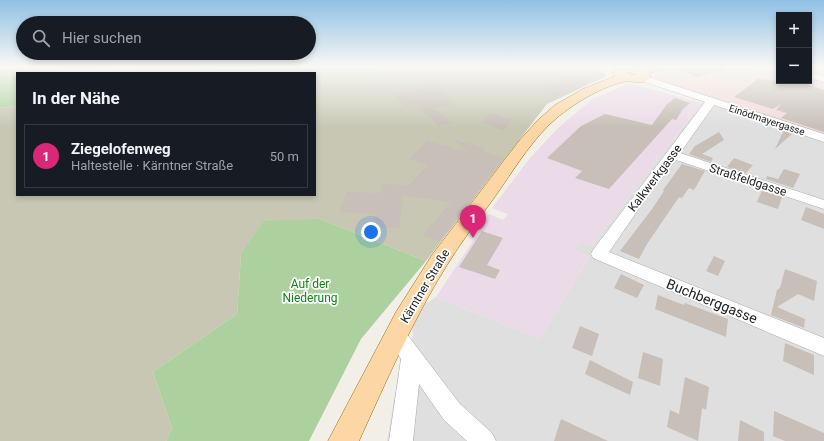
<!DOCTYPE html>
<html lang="de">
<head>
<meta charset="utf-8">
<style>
  :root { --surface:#171b24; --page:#20242c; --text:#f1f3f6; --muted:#9ea1a6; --line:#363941; --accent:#db2777 }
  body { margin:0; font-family:Roboto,sans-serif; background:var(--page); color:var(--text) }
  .controls { position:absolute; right:12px; top:12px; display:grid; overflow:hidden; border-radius:0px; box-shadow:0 2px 6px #0003 }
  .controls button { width:36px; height:36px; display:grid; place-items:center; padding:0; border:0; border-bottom:1px solid var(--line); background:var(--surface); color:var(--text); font:20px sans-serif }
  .you { position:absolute; left:371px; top:232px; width:14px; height:14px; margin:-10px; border:3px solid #fff; border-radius:50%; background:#1a73e8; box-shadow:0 0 0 6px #1a73e833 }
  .badge { display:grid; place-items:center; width:26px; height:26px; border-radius:50%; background:var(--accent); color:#fff; font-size:13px; font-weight:700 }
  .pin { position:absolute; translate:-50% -33px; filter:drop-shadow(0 1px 2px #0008) }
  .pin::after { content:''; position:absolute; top:21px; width:14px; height:12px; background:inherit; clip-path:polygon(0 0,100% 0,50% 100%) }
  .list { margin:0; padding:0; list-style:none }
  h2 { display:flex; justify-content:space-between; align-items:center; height:52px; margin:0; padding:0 16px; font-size:17px }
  h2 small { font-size:13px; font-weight:400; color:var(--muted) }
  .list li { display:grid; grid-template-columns:26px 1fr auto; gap:12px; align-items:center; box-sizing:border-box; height:64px; margin:0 8px 8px; padding:0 8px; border:1px solid var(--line); border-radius:0px }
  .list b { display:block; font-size:15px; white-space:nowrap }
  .list p { margin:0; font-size:13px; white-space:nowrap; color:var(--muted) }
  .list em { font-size:13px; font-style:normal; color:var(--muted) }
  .icon { flex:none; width:22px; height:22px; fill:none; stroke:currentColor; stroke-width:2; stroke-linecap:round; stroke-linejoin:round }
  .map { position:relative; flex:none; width:824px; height:441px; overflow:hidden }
  .search { position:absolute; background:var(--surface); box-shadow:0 2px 6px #0003; left:16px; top:16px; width:300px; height:44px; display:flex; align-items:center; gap:10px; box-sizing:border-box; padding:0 14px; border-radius:22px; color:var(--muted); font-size:15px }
  .panel { position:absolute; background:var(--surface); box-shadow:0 2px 6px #0003; left:16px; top:72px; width:300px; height:124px; border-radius:0px }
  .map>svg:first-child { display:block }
  .residential { fill:#e0dfdf }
  .commercial { fill:#f2dad9 }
  .industrial { fill:#ebdbe8 }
  .construction { fill:#c7c7b4 }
  .forest { fill:#add19e }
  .parking { fill:#e2e2e2 }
  .building { fill:#c7bfb8 }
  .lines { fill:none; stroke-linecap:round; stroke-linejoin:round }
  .minor-casing { stroke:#a9a9a9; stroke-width:1 }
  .major-casing { stroke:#a06b00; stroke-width:1 }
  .minor { fill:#fff; fill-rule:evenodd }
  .major { fill:#fcd6a4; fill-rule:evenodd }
  .labels { text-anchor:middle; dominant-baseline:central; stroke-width:3.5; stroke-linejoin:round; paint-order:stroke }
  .far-street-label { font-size:10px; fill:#222; stroke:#fff }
  .street-label { font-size:12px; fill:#222; stroke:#fff }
  .park-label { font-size:12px; fill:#0c8416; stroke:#fff }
  .near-street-label { font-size:14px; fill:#222; stroke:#fff }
</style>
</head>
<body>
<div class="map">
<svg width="824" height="441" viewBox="0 0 824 441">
  <rect width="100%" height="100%" fill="#f2efe9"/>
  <path class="residential" d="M 706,97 L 824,135 L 824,441 L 387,441 L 401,360 L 413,336 L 412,325 L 420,308 L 436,297 L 540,339 L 589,257 L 574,250 L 580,242 L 591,246 Z"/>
  <path class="commercial" d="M 685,66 L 778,66 L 779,67 L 779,81 L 824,80 L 824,135 L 665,83 L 654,77 L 655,75 L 662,72 Z"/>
  <path class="industrial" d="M 629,83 L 701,103 L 591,246 L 580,242 L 574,250 L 589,257 L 540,339 L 436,297 L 484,224 L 489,214 L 503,220 L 508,214 L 492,208 L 530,158 L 557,129 L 591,100 Z"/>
  <path class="construction" d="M 402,66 L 593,66 L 604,72 L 607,76 L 547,104 L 426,261 L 320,219 L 241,254 L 237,314 L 153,372 L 172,428 L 166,441 L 0,441 L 0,108 L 17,106 L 17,195 L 315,195 L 315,77 L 319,77 Z"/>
  <path class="forest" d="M 363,66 L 402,66 L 319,77 L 315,77 L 315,73 L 291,72 L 17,73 L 17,106 L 0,108 L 0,70 L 80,72 Z
    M 320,219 L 426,261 L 361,339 L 309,441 L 166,441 L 172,428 L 153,372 L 237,314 L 241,254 L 264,221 Z"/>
  <path class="parking" d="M 740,66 L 779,67 L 779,80 L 762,74 Z"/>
  <path class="building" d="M 671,66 L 724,66 L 725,70 L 697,77 Z
    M 598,73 L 599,75 L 555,97 L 540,92 L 569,78 Z
    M 758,79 L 807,84 L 824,90 L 824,132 L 781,118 L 787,113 L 776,110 L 781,104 L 773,109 L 734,97 Z
    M 434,86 L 455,104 L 434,108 L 451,123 L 439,126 L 415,104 L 406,106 L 394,95 Z
    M 675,98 L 690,103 L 683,109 L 676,120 L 672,119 L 609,189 L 575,178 L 582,171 L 547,158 L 581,126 L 605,114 L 652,125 L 667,104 Z
    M 491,113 L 504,117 L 513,119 L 504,130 L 481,123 Z
    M 784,130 L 793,133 L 775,149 Z
    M 719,132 L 724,140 L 702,154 L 713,158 L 711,162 L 689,154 L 695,146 Z
    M 455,140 L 484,148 L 482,151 L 504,158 L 439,241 L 423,235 L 451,202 L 403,196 L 399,228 L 373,227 L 375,214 L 340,212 L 346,192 L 381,193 L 382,184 L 409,185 L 428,165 L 409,159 L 427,141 L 468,152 Z
    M 734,158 L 753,165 L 746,173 L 727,167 Z
    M 682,164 L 705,171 L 694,190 L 689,188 L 682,198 L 679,197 L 647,244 L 639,259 L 620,251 L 652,209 L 664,191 L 663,190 Z
    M 784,169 L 800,174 L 793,188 L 766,179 L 767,176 L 778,179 Z
    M 762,190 L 782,197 L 778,209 L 757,202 Z
    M 806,207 L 824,214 L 824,229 L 801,220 Z
    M 482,231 L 503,238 L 487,265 L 500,270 L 495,279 L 459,267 Z
    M 714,256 L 725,261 L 718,276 L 706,271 Z
    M 785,269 L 817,281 L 814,301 L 798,294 L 777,307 L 805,319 L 804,328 L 771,315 L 777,290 L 780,288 Z
    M 621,274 L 644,285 L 637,298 L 614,288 Z
    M 658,295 L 684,305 L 685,303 L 728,319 L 726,337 L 655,309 Z
    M 580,326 L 599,334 L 592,356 L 572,348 Z
    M 785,343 L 814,355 L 814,375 L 783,361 Z
    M 643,352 L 663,359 L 660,386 L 638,378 Z
    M 590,360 L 633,382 L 630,395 L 585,374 Z
    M 685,377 L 709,387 L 706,410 L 702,408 L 698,441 L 667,427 L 670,410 L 679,414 Z
    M 774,411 L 824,433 L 824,441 L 785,441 L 773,436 Z
    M 561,419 L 608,441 L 554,441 Z
    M 740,420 L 764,432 L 764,441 L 738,441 Z"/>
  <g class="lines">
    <g class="minor-casing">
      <path id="minor" d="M 809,72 L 824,76 L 824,82 L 809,78 Z
        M 642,75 L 824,134 L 824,142 L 714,105 L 680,153 L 824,200 L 824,209 L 676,160 L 651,191 L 609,252 L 824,338 L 824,356 L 593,258 L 591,254 L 593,250 L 705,102 L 639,80 L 637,78 Z
        M 396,327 L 403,329 L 460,404 L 492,433 L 496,441 L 467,441 L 444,420 L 419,384 L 413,441 L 389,441 L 401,359 L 386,335 L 389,329 Z"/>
    </g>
    <g class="major-casing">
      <path id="major" d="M 623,66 L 641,68 L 650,66 L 670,66 L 668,68 L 649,73 L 651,76 C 643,88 633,79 623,82 C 598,88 566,108 548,126 C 527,147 511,174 494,198 C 478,220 461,242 447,265 C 412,321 386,382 359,441 L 328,441 L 396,312 L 432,255 L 519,141 L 538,120 L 555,105 L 583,89 L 615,76 L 612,73 L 616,68 ZM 628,72 L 637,75 L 638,75 L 632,75 L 625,73 Z"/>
    </g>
    <use href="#minor" class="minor"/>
    <use href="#major" class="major"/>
  </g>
  <linearGradient id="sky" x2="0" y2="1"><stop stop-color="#8fc0e4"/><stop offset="0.52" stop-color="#f9f8f5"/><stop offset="1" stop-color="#f9f8f5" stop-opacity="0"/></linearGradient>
  <rect width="824" height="128" fill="url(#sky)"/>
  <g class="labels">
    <g class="far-street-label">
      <text transform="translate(767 120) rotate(18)">Einödmayergasse</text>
    </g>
    <g class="street-label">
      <text transform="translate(655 178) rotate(-53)">Kalkwerkgasse</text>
      <text transform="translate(748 180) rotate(18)">Straßfeldgasse</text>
      <text transform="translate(425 286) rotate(-59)">Kärntner Straße</text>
    </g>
    <g class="park-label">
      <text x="310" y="284">Auf der<tspan x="310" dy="14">Niederung</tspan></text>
    </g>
    <g class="near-street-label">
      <text transform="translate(712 301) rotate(22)">Buchberggasse</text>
    </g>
  </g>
</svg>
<div class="controls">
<button>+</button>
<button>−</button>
</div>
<div class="you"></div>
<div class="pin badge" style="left:473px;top:238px">1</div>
<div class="search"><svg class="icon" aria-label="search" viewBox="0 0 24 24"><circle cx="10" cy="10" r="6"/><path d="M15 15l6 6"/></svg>Hier suchen</div>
<section class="panel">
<h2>In der Nähe<small></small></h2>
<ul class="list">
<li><span class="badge">1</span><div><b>Ziegelofenweg</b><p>Haltestelle · Kärntner Straße</p></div><em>50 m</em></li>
</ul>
</section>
</div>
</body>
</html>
